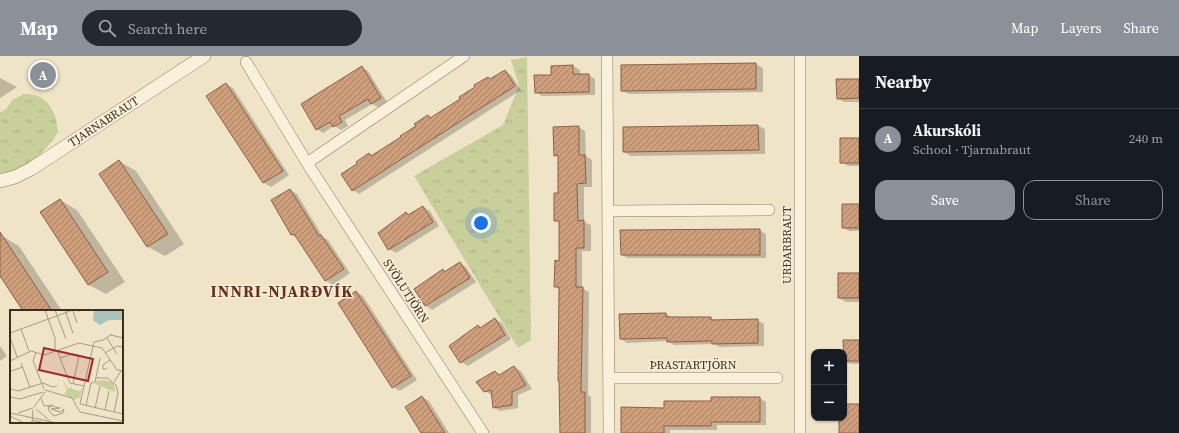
<!DOCTYPE html>
<html lang="en">
<head>
<meta charset="utf-8">
<style>
  :root { --surface:#171b24; --page:#242831; --text:#f1f3f6; --muted:#9ea1a6; --line:#363941; --accent:#8c9099 }
  body { margin:0; font-family:"Source Serif 4",serif; background:var(--page); color:var(--text) }
  .controls { position:absolute; right:12px; bottom:12px; display:grid; overflow:hidden; border-radius:8px; box-shadow:0 1px 3px #0004 }
  .controls button { width:36px; height:36px; display:grid; place-items:center; padding:0; border:0; border-bottom:1px solid var(--line); background:var(--surface); color:var(--text); font:20px sans-serif }
  .you { position:absolute; left:481px; top:167px; width:14px; height:14px; margin:-10px; border:3px solid #fff; border-radius:50%; background:#1a73e8; box-shadow:0 0 0 6px #1a73e833 }
  .badge { display:grid; place-items:center; width:26px; height:26px; border-radius:50%; background:var(--accent); color:#fff; font-size:13px; font-weight:700 }
  .pin { position:absolute; translate:-50% -50%; border:2px solid #fff; box-shadow:0 1px 4px #0006 }
  .list { margin:0; padding:0; list-style:none }
  h2 { display:flex; justify-content:space-between; align-items:center; height:52px; margin:0; padding:0 16px; font-size:17px }
  h2 small { font-size:13px; font-weight:400; color:var(--muted) }
  .list li { display:grid; grid-template-columns:26px 1fr auto; gap:12px; align-items:center; box-sizing:border-box; height:60px; padding:0 16px; border-top:1px solid var(--line) }
  .list b { display:block; font-size:15px; white-space:nowrap }
  .list p { margin:0; font-size:13px; white-space:nowrap; color:var(--muted) }
  .list em { font-size:13px; font-style:normal; color:var(--muted) }
  .actions { display:flex; gap:8px; padding:12px 16px }
  .actions a { flex:1; padding:9px 0; border:1px solid var(--accent); border-radius:12px; text-align:center; font-size:14px; color:var(--accent) }
  .actions .main { background:var(--accent); color:#fff }
  .icon { flex:none; width:22px; height:22px; fill:none; stroke:currentColor; stroke-width:2; stroke-linecap:round; stroke-linejoin:round }
  .map { position:relative; flex:none; width:859px; height:377px; overflow:hidden }
  header { display:flex; align-items:center; gap:24px; box-sizing:border-box; height:56px; padding:0 20px; background:var(--accent); color:#fff }
  header strong { font-size:19px }
  nav { display:flex; gap:22px; margin-inline-start:auto; font-size:14px }
  .search { width:280px; height:36px; background:var(--page); display:flex; align-items:center; gap:10px; box-sizing:border-box; padding:0 14px; border-radius:22px; color:var(--muted); font-size:15px }
  main { display:flex }
  aside { flex:1; background:var(--surface) }
  .map>svg:first-child { display:block }
  .grass { fill:url(#grass-tufts) }
  .shadow { fill:#0003 }
  .building { fill:url(#building-hatch); stroke:#8d5f41 }
  .lines { fill:none; stroke-linecap:round; stroke-linejoin:round }
  .minor-casing { stroke:#8d765c; stroke-width:12 }
  .tertiary-casing { stroke:#8d765c; stroke-width:14 }
  .minor { stroke:#faf1dc; stroke-width:11 }
  .tertiary { stroke:#faf1dc; stroke-width:13 }
  .labels { text-anchor:middle; dominant-baseline:central; stroke-width:3; stroke-linejoin:round; paint-order:stroke }
  .street-label { font-size:12px; fill:#3d2e20; stroke:#f7eed8 }
  .district-label { font-size:16px; font-weight:bold; letter-spacing:1px; fill:#6b2e1e; stroke:#f7eed8 }
  .inset-road { fill:none; stroke:#a89b85; stroke-width:1 }
  .view { fill:#9e2a2b; fill-opacity:0.15; stroke:#9e2a2b; stroke-width:2 }
  .inset-edge { fill:none; stroke:#3d2e20; stroke-width:2 }
</style>
</head>
<body>
<header>
<strong>Map</strong>
<div class="search"><svg class="icon" aria-label="search" viewBox="0 0 24 24"><circle cx="10" cy="10" r="6"/><path d="M15 15l6 6"/></svg>Search here</div>
<nav><a>Map</a><a>Layers</a><a>Share</a></nav>
</header>
<main>
<div class="map">
<svg width="859" height="377" viewBox="0 0 859 377">
  <defs>
    <pattern id="grass-tufts" width="24" height="20" patternUnits="userSpaceOnUse"><rect width="24" height="20" fill="#c9cf9b"/><path d="M3 7l-1-3M5 7V3M7 7l1-3M15 17l-1-3M17 17v-4M19 17l1-3" fill="none" stroke="#aeb285"/></pattern>
    <pattern id="building-hatch" width="6" height="6" patternUnits="userSpaceOnUse"><rect width="6" height="6" fill="#cf9f7d"/><path d="M-1 1l2-2M0 6l6-6M5 7l2-2" fill="none" stroke="#a98266"/></pattern>
  </defs>
  <rect width="100%" height="100%" fill="#f0e4c8"/>
  <path class="grass" d="M 527,1 L 531,284 L 518,292 L 414,120 L 503,69 L 519,30 L 511,4 Z
    M 24,38 C 47,37 57,56 58,76 C 47,95 24,117 0,117 L 0,56 L 6,53 L 12,44 Z"/>
  <path class="shadow" d="M 756,8 L 763,12 L 763,36 L 629,38 L 622,35 Z
    M 573,10 L 580,14 L 580,19 L 589,19 L 595,23 L 595,39 L 542,40 L 536,36 L 552,20 Z
    M 362,12 L 368,15 L 387,46 L 378,51 L 372,48 L 345,64 L 348,70 L 341,74 L 334,70 L 323,77 L 317,73 Z
    M 505,15 L 511,19 L 521,34 L 359,138 L 353,134 L 342,118 L 369,98 L 373,100 L 402,82 L 428,60 L 432,62 Z
    M 0,22 L 17,31 L 0,42 Z
    M 859,24 L 859,46 L 844,46 L 838,42 Z
    M 226,28 L 233,32 L 289,119 L 271,131 L 264,127 L 208,40 Z
    M 758,70 L 765,73 L 765,98 L 631,100 L 624,96 Z
    M 578,71 L 585,75 L 586,100 L 592,104 L 592,131 L 584,131 L 584,166 L 591,169 L 591,195 L 582,195 L 582,232 L 589,236 L 588,339 L 591,341 L 591,377 L 561,377 L 560,234 L 556,231 L 560,206 L 560,167 L 555,164 L 559,138 L 559,101 L 555,99 Z
    M 859,83 L 859,110 L 848,110 L 841,106 Z
    M 119,105 L 136,115 L 184,188 L 165,200 L 148,191 L 100,118 Z
    M 290,134 L 297,138 L 323,181 L 328,184 L 350,217 L 333,229 L 326,225 L 297,182 L 292,179 L 272,145 Z
    M 60,144 L 77,154 L 125,226 L 106,238 L 89,229 L 41,156 Z
    M 859,149 L 859,175 L 849,175 L 842,171 Z
    M 423,151 L 430,155 L 439,170 L 396,197 L 389,193 L 379,177 L 406,158 L 409,160 Z
    M 759,174 L 766,178 L 766,202 L 628,202 L 622,199 Z
    M 2,180 L 19,190 L 62,255 L 24,255 L 0,218 L 0,181 Z
    M 460,207 L 466,211 L 476,226 L 432,254 L 426,250 L 416,233 L 443,214 L 446,216 Z
    M 859,218 L 859,246 L 846,246 L 839,242 Z
    M 356,236 L 363,240 L 417,324 L 400,335 L 393,331 L 339,248 Z
    M 666,258 L 673,262 L 711,262 L 717,265 L 757,264 L 764,268 L 764,290 L 719,291 L 715,288 L 674,289 L 668,285 L 627,287 L 621,283 Z
    M 495,263 L 502,267 L 511,283 L 468,310 L 461,306 L 478,270 L 481,272 Z
    M 859,285 L 859,308 L 851,308 L 844,305 Z
    M 0,290 L 7,300 L 0,305 Z
    M 514,311 L 521,315 L 532,333 L 518,339 L 518,352 L 500,355 L 493,351 L 492,339 L 485,335 L 495,316 L 501,319 Z
    M 422,341 L 429,345 L 449,377 L 423,377 Z
    M 760,342 L 766,346 L 766,369 L 717,369 L 717,374 L 670,374 L 670,377 L 622,377 L 665,353 Z"/>
  <path class="building" d="M 756,7 L 756,33 L 621,35 L 621,9 Z
    M 573,9 L 573,18 L 589,18 L 589,36 L 535,37 L 534,19 L 551,19 L 551,10 Z
    M 362,10 L 381,42 L 371,48 L 368,43 L 339,60 L 342,66 L 333,71 L 330,66 L 316,74 L 301,48 Z
    M 505,14 L 515,30 L 352,135 L 341,118 L 357,108 L 356,106 L 369,97 L 371,100 L 401,81 L 400,80 L 416,70 L 414,68 L 428,59 L 430,62 L 460,43 L 459,41 L 475,31 L 474,29 L 488,21 L 490,23 Z
    M 836,23 L 859,23 L 859,42 L 837,43 Z
    M 226,27 L 283,115 L 263,127 L 206,40 Z
    M 758,69 L 759,94 L 623,96 L 623,71 Z
    M 579,70 L 579,99 L 585,99 L 586,127 L 577,128 L 578,165 L 584,164 L 584,192 L 576,192 L 576,231 L 583,231 L 581,336 L 585,336 L 585,377 L 560,377 L 559,325 L 558,325 L 559,231 L 554,231 L 555,204 L 559,205 L 559,165 L 554,165 L 554,137 L 558,137 L 558,99 L 554,100 L 553,71 Z
    M 840,82 L 859,82 L 859,107 L 840,107 Z
    M 119,104 L 168,178 L 147,191 L 99,118 Z
    M 290,133 L 319,180 L 321,179 L 344,213 L 325,225 L 294,178 L 291,179 L 271,144 Z
    M 60,143 L 108,216 L 88,229 L 40,156 Z
    M 842,148 L 859,148 L 859,172 L 842,172 Z
    M 423,150 L 433,166 L 388,194 L 378,177 L 406,156 L 408,159 Z
    M 760,173 L 760,199 L 621,199 L 620,174 Z
    M 0,176 L 52,255 L 23,255 L 0,220 Z
    M 460,206 L 470,222 L 425,250 L 414,233 L 443,213 L 444,216 Z
    M 838,217 L 859,217 L 859,242 L 838,242 Z
    M 356,235 L 411,320 L 392,332 L 338,247 Z
    M 666,257 L 666,261 L 711,261 L 711,264 L 758,263 L 758,287 L 712,288 L 712,285 L 667,286 L 667,282 L 620,283 L 619,258 Z
    M 495,262 L 505,279 L 460,307 L 449,290 L 478,269 L 480,272 Z
    M 843,284 L 859,284 L 859,305 L 844,305 Z
    M 514,310 L 526,329 L 512,336 L 512,349 L 493,352 L 491,334 L 484,336 L 476,326 L 495,315 L 499,319 Z
    M 422,340 L 433,358 L 445,377 L 421,377 L 405,351 Z
    M 711,341 L 760,341 L 760,366 L 711,366 L 711,370 L 664,370 L 664,377 L 621,377 L 621,351 L 664,352 L 664,345 L 711,345 Z
    M 844,348 L 859,348 L 859,377 L 839,377 L 839,362 L 844,362 Z"/>
  <g class="lines">
    <g class="minor-casing">
      <path id="minor" d="M 607,0 L 609,377
        M 800,0 L 800,377
        M 246,6 L 307,107 L 464,0
        M 307,107 L 483,377
        M 608,155 L 769,154
        M 609,322 L 777,322"/>
    </g>
    <g class="tertiary-casing">
      <g id="tertiary">
        <path id="s1" d="M 0,125 L 15,121 L 31,113 L 204,0"/>
      </g>
    </g>
    <use href="#minor" class="minor"/>
    <use href="#tertiary" class="tertiary"/>
  </g>
  <g class="labels">
    <g class="street-label">
      <text stroke="none"><textPath href="#s1" startOffset="120">TJARNABRAUT</textPath></text>
      <text transform="translate(787 189) rotate(-90)">URÐARBRAUT</text>
      <text transform="translate(406 235) rotate(57)">SVÖLUTJÖRN</text>
      <text x="693" y="309">ÞRASTARTJÖRN</text>
    </g>
    <g class="district-label">
      <text x="282" y="235">INNRI-NJARÐVÍK</text>
    </g>
  </g>
  <g transform="translate(10 254)">
    <rect width="113" height="113" fill="#f0e4c8"/>
    <path d="M 52,69 L 58,78 L 61,78 L 62,75 L 62,79 L 70,81 L 73,77 L 70,87 L 64,90 L 54,84 L 57,80 ZM 95,70 L 104,73 L 105,82 L 85,74 L 86,71 Z" fill="#c9cf9b"/>
    <path d="M 84,0 L 113,0 L 113,10 L 99,10 L 90,15 L 83,10 Z" fill="#a9c4bc"/>
    <path class="inset-road" d="M 35,0 L 45,28 L 45,41M 45,0 L 56,29M 55,0 L 63,23M 63,1 L 67,13M 11,19 L 19,41M 0,23 L 63,0 L 70,1M 102,24 L 93,30 L 84,32 L 70,94 L 113,104M 101,25 L 113,28M 0,27 L 7,47M 97,28 L 107,44M 26,42 L 23,51 L 34,79M 48,42 L 50,48 L 62,44 L 80,48M 95,43 L 107,36 L 113,37M 50,48 L 60,73 L 74,76M 0,51 L 21,41 L 34,45 L 69,33 L 92,38 L 107,60 L 113,61M 11,53 L 20,77M 97,59 L 93,59 L 93,55 L 100,50M 1,61 L 13,57M 86,68 L 97,68 L 106,75 L 108,83 L 104,102M 104,72 L 111,61M 81,73 L 85,72 L 90,48M 63,74 L 69,46M 0,79 L 8,81 L 33,73 L 42,77 L 47,76M 35,80 L 62,88 L 70,102 L 113,111M 0,87 L 10,89 L 33,82M 31,88 L 34,96 L 43,95M 38,95 L 39,101 L 44,106 L 53,103 L 54,99M 76,95 L 81,73M 24,97 L 35,82M 38,98 L 41,96 L 50,98 L 41,99 L 50,102 L 54,99M 85,98 L 90,76M 26,99 L 39,110M 95,100 L 99,81M 0,103 L 47,113M 8,103 L 23,98M 0,106 L 14,113M 22,110 L 35,113M 22,113 L 23,100"/>
    <path class="view" d="M 34,38 L 83,49 L 78,71 L 29,60 Z"/>
    <rect width="113" height="113" class="inset-edge"/>
  </g>
</svg>
<div class="controls">
<button>+</button>
<button>−</button>
</div>
<div class="you"></div>
<div class="pin badge" style="left:43px;top:19px">A</div>
</div>
<aside>
<h2>Nearby<small></small></h2>
<ul class="list">
<li><span class="badge">A</span><div><b>Akurskóli</b><p>School · Tjarnabraut</p></div><em>240 m</em></li>
</ul>
<div class="actions"><a class="main">Save</a><a>Share</a></div>
</aside>
</main>
</body>
</html>
